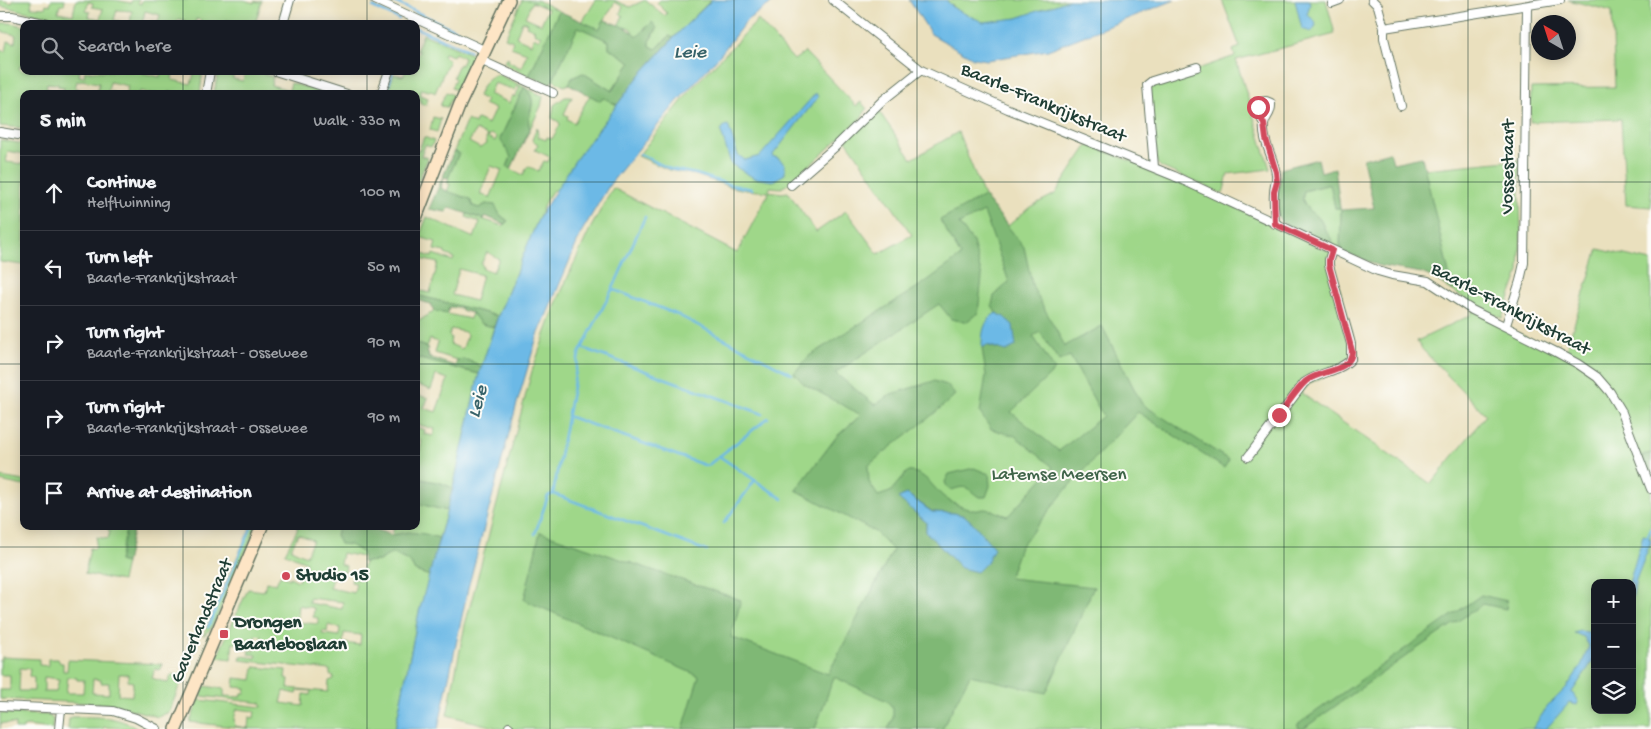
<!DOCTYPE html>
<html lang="en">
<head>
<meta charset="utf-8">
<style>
  :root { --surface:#171b24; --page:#20242c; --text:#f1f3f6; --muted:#9ea1a6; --line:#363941 }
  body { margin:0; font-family:"Gochi Hand",sans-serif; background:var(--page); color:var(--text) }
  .controls { position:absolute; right:15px; bottom:15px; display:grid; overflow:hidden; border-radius:10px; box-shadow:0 2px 12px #0003 }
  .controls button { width:45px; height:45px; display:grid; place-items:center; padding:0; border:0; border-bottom:1px solid var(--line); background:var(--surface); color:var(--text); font:25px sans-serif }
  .compass { position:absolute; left:1531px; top:15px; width:45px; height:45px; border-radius:50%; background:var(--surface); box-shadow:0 2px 12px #0003; rotate:321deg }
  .stop { position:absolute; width:15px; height:15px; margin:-11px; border:4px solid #d1495b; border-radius:50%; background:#fff }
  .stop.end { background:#d1495b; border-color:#fff; box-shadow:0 1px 5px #0008 }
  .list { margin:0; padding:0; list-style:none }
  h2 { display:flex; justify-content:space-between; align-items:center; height:65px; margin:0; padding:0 20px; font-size:21px }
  h2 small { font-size:16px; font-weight:400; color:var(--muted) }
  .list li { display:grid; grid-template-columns:32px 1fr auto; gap:15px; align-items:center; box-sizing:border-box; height:75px; padding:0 20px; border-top:1px solid var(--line) }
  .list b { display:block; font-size:19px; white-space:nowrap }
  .list p { margin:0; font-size:16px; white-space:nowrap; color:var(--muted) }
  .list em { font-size:16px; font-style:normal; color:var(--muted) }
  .icon { flex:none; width:28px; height:28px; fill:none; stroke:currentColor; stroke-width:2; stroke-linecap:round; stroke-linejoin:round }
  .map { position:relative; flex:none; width:1651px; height:729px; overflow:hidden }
  .search { position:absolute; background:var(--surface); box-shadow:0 2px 12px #0003; left:20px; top:20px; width:400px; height:55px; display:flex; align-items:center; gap:12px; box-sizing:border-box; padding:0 18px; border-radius:10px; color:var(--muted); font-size:19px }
  .panel { position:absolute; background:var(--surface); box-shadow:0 2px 12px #0003; left:20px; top:90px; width:400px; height:440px; border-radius:10px }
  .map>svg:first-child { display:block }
  .green { fill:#9fd789; stroke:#5f8a5e; fill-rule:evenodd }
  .forest { fill:#7fb875; stroke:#4f7a54; fill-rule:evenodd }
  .water { fill:#6cb9e6; stroke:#467b8d }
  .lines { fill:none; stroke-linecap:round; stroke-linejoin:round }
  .stream { stroke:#6cb9e6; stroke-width:2.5 }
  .minor-casing { stroke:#667664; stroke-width:10 }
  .secondary-casing { stroke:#667664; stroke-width:14 }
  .minor { stroke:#fff; stroke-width:8 }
  .secondary { stroke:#fde5c5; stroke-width:11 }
  .route { stroke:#d1495b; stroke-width:6 }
  .grid { fill:none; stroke:#1f3d34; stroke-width:1; stroke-opacity:0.55 }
  .poi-dot { fill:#d1495b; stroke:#fdfcf7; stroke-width:2 }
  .labels { text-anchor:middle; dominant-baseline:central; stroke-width:4; stroke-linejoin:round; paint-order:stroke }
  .street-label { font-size:19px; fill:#1f3d34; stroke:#fdfcf7 }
  .park-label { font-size:19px; fill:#3f6449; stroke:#fdfcf7 }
  .poi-label { font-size:19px; font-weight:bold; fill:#1f3d34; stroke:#fdfcf7; text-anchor:start }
  .water-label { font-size:20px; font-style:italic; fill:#366269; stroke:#fdfcf7 }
</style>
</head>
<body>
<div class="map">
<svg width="1651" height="729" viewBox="0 0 1651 729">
  <rect width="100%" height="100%" fill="#fdfcf7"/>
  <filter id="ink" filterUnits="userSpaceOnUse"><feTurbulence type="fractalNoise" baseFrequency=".02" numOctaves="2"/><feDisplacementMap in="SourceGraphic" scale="10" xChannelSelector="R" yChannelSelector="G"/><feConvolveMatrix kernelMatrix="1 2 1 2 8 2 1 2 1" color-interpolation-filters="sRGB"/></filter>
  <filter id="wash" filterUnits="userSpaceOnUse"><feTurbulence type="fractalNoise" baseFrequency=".0096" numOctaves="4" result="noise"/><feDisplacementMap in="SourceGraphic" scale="20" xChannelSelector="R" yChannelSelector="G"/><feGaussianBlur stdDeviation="1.12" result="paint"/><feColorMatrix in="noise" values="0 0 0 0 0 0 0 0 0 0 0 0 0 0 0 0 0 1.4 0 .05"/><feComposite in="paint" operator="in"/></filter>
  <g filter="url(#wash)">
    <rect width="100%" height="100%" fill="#eae0be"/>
    <path class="green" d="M 0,0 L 12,3 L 13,0 L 32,0 L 31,7 L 45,8 L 46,4 L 50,5 L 51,0 L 65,0 L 64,5 L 60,5 L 58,12 L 73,15 L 76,0 L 115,0 L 131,3 L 132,0 L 139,0 L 138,3 L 141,4 L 142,0 L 244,0 L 254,3 L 254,1 L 259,2 L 262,0 L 255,24 L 233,24 L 233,21 L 226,20 L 226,24 L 200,24 L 201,20 L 196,19 L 195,24 L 186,24 L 186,21 L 179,19 L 176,24 L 151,24 L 151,21 L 158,23 L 160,15 L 145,11 L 142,24 L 130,24 L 132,11 L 117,10 L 114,20 L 122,22 L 123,24 L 83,24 L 0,6 ZM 88,2 L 93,3 L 92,7 L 103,9 L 100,19 L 89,17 L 90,12 L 86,11 Z
      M 522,0 L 537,0 L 559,11 L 529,76 L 510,67 L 504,62 L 506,58 L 509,59 L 508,61 L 521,68 L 527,53 L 511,47 L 513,41 L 505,38 ZM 532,2 L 548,9 L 541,24 L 525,17 ZM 522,21 L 527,23 L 526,26 L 535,30 L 534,33 L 541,36 L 539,40 L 534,37 L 531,44 L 516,37 Z
      M 596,0 L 614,0 L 630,7 L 645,0 L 665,16 L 667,13 L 657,3 L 660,0 L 711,0 L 673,38 L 669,36 L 656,49 L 650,46 L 650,40 L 657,29 L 645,27 L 642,33 L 637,37 L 630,28 L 618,26 L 623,16 L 620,13 L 623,7 L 615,2 L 599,29 L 582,22 Z
      M 946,0 L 1069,0 C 1048,8 1004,26 982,22 C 969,19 956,10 946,0 Z
      M 1222,0 L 1326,0 L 1335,34 L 1236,60 L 1270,169 L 1228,174 L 1223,194 L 1161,167 L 1157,163 L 1150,90 L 1155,85 L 1161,82 L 1235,56 L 1233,50 L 1240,47 Z
      M 1568,0 L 1651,0 L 1651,207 L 1626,205 L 1621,119 L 1530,122 L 1531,88 L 1615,87 L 1612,11 Z
      M 758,20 L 794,60 L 805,52 L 856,106 L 861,102 L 867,109 L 861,118 L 792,182 L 781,188 L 770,187 L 769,191 L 782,193 L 788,192 L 816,232 L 846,211 L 878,254 L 912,235 L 846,140 L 878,110 L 912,159 L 958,132 L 984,196 L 1008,226 L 1030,207 L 1055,194 L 1088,145 L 1153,169 L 1331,252 L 1332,262 L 1360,360 L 1312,382 L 1301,393 L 1431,484 L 1486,415 L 1420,347 L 1417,341 L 1471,315 L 1472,310 L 1564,356 L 1598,249 L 1651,261 L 1651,729 L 502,729 L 447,715 L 465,625 L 532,371 L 556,304 L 572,268 L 590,229 L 613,188 L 737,253 L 769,192 L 746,190 L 731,187 L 696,175 L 669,170 L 638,156 L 694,86 ZM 1595,583 L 1632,583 L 1632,710 L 1595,710 Z
      M 2,23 L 10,23 L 24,26 L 24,66 L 20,66 L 19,69 L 22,71 L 80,71 L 79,76 L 84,77 L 85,71 L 143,71 L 143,73 L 160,77 L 161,71 L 173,71 L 172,80 L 191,84 L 194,74 L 183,71 L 200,71 L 202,76 L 200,94 L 169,92 L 169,94 L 153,94 L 140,91 L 139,94 L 126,94 L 128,86 L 110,82 L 108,91 L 118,94 L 97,94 L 99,83 L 81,80 L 80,82 L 77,81 L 75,88 L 90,94 L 63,94 L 64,87 L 58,86 L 58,84 L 47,83 L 46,88 L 53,91 L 52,94 L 24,94 L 24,128 L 0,126 L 0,50 L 6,52 L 8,41 L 15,43 L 16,35 L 0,31 L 0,24 Z
      M 577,26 L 609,41 L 609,48 L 631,62 L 612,91 L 583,73 L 572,78 L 569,84 L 564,86 L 553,80 Z
      M 423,34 L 473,55 L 457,90 L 451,88 L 455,79 L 453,77 L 459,64 L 461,65 L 464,58 L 455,53 L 453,56 L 444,53 L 443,56 L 449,60 L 435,93 L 430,90 L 429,91 L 421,89 L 420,95 L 428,98 L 426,105 L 420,103 L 421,100 L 416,98 L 416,94 L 387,94 L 394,74 L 403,76 L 406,71 L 416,71 L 416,56 L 420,51 L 416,51 Z
      M 218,71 L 225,71 L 225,74 L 233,76 L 233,79 L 243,81 L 245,71 L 263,71 L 263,74 L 273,77 L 271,85 L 289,90 L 291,83 L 330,94 L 214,94 Z
      M 497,74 L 543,96 L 541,106 L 530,129 C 524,113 542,103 524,87 L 500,139 L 511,157 L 507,167 L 523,175 L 528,166 L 538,171 L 544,161 L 548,162 L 550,157 L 535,150 L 538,144 L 532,140 L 537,127 L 538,137 L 546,140 L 547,137 L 552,139 L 560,125 L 559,122 L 552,118 L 554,105 L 565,97 L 572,97 L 564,114 L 568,116 L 567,119 L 574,123 L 590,95 L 600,101 L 604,97 L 617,105 L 576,159 L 556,191 L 553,190 L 546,200 L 498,316 L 416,295 L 416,290 L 430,293 L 438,263 L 420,259 L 416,273 L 416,252 L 432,257 L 433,254 L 453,261 L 454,258 L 445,254 L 445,252 L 434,250 L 436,242 L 419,237 L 427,217 L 474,238 L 480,222 L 466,217 L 467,214 L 503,226 L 508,221 L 486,204 L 479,208 L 473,206 L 470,199 L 447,192 L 450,184 L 447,183 L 449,179 L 448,178 L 459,153 L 454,151 L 467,120 L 475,124 L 477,119 L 488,124 L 495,109 L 484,104 L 486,100 L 478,96 C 483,85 485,79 497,74 ZM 494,83 L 515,90 L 517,86 L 520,87 L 515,97 L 512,96 L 509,103 L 489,94 ZM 476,130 L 489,137 L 491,134 L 497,137 L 495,141 L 487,137 L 486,139 L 487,144 L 480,148 L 469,142 ZM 491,166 L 502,170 L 490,198 L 480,194 ZM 487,252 L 499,259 L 493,272 L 482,268 L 483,266 L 481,264 ZM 459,269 L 482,275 L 475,301 L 452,295 Z
      M 446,92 L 453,95 L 447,107 L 440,106 Z
      M 433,117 L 441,119 L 437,132 L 430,130 Z
      M 424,137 L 434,141 L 431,147 L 425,145 L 421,156 L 428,158 L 418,182 L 416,181 L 416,150 L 419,150 Z
      M 0,140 L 24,144 L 24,154 L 8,151 L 6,162 L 23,164 L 24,161 L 24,265 L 0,262 Z
      M 1519,160 L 1521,233 L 1519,272 L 1502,318 L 1476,306 L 1453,291 L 1424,169 Z
      M 1331,184 L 1335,208 L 1340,208 L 1341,210 L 1340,251 L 1329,246 C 1327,239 1326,230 1322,223 C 1315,209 1299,211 1304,191 Z
      M 434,311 L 470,319 L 472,313 L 481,324 L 494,327 L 482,367 L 463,359 L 457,360 L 435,353 L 438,342 L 430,339 L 427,347 L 416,343 L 416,320 L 419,321 ZM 451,329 L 465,332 L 467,335 L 463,348 L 461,349 L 450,344 L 451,337 L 449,336 Z
      M 416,358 L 479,374 L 453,488 L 441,483 L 416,478 L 416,454 L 419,455 L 422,441 L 416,439 L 416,427 L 425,430 L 424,434 L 433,436 L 435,429 L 416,424 L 416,395 L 428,398 L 424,408 L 436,412 L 448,379 L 436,375 L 431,390 L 416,384 Z
      M 0,477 L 24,481 L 24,486 L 0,481 Z
      M 416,503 L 447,511 L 439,538 C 423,533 409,532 392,535 L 394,528 L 391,526 L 416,526 Z
      M 108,526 L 127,526 L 119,561 L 126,563 L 122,581 L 85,574 L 90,548 L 95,549 L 97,537 L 108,539 L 110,531 L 108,530 Z
      M 242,526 L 255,526 L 256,528 L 214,623 L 210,630 L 203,636 L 250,528 Z
      M 295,526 L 303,526 L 309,529 L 310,527 L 313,528 L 314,526 L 339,526 L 336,535 L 363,553 L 363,557 L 342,553 L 340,564 L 346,566 L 345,572 L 341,571 L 339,579 L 332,577 L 330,588 L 354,593 L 356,583 L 351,582 L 352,578 L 360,580 L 364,562 L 379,561 L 392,553 L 410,562 L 415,571 L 430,576 L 419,612 L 395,729 L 252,729 L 190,722 L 199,700 L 262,707 L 261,703 L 201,696 L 204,686 L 224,689 L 224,696 L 241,697 L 242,693 L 245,693 L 246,688 L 234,687 L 235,678 L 252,680 L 254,667 L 286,670 L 285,678 L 289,679 L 288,688 L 328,692 L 329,681 L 334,679 L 333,676 L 330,675 L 330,670 L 240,660 L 241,656 L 256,658 L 257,655 L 249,654 L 249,650 L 255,651 L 256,646 L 259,647 L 262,636 L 255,635 L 255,639 L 249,638 L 248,645 L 233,643 L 231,659 L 217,657 L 248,589 L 264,591 L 266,582 L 276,584 L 280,575 L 289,579 L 290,577 L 298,581 L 306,562 L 285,553 L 298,528 ZM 298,534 L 313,540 L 306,556 L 291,549 ZM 309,598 L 343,602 L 342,609 L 309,603 ZM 298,605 L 314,608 L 313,617 L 318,618 L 318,624 L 297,622 ZM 328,625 L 340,628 L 339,636 L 322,634 L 323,631 L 327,632 ZM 344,633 L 361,635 L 360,645 L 343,643 ZM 298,690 L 311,691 L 310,695 L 304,694 L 303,706 L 281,703 L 284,691 L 297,694 ZM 237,709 L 255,711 L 254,718 L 249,717 L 248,728 L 235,726 L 234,719 Z
      M 2,657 L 39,659 L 39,665 L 48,666 L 48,659 L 58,659 L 60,663 L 63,663 L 63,671 L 67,671 L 68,660 L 162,664 L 160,670 L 155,669 L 152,678 L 168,683 L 171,675 L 184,675 L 169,712 L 158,717 L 113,704 L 0,699 L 0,690 L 10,690 L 10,675 L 0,675 L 0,660 L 2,660 ZM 20,668 L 30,669 L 29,676 L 34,678 L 34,691 L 19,691 ZM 119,674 L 128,674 L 128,681 L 133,682 L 132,696 L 118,695 ZM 44,677 L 59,679 L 56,692 L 44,692 ZM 68,677 L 77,678 L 77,680 L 84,680 L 83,693 L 66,693 ZM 93,679 L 101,680 L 101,683 L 109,683 L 109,694 L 92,693 Z
      M 0,713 L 48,715 L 53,719 L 52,729 L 27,726 L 23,727 L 23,729 L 15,729 L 15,724 L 1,723 L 0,729 Z
      M 72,717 C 94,717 119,715 137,729 L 104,727 L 103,729 L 68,729 L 69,719 Z"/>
    <path class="forest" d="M 559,11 L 599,29 L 604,20 L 605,20 C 616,25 628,26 637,37 L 652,22 L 657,28 L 650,40 L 650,46 L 656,49 L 670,36 L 673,38 L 639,76 L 617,105 L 604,98 L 600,101 L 569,84 L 572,78 L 583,73 L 612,91 L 631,62 L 609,48 L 609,41 L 578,27 L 552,82 L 547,84 L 529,76 Z
      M 524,87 C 542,103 524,112 530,129 L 511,169 L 507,167 L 511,157 L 500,139 Z
      M 454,151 L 459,153 L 448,178 L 443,177 L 441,188 L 444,190 L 470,199 L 473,206 L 479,208 L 486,204 L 495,205 L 500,215 L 508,221 L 504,224 L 485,216 L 483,219 L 450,208 L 446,212 L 429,209 Z
      M 1390,152 L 1393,163 L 1422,157 L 1453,291 L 1435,279 L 1422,273 L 1380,266 L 1340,251 L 1341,210 L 1374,208 L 1363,159 Z
      M 1318,159 L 1321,172 L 1335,168 L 1340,208 L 1335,208 L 1330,184 L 1304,191 C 1299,210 1312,208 1321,221 C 1321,221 1324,228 1324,228 C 1327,234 1331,237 1333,242 L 1329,246 L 1281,222 C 1271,207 1281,186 1281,169 Z
      M 984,196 L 1024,247 L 1033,288 L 1065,346 L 1102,326 L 1142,404 L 1229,460 L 1224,468 L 1138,412 L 1069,486 L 1020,547 L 1009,578 L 1094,587 L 1046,693 L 970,675 L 942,729 L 888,729 L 893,718 L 893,708 L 887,701 L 834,677 L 815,729 L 683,729 L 699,676 L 524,600 L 540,532 L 741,600 L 731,637 L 828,674 L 893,550 L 875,532 L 796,490 L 837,436 L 861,415 L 804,384 L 794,373 L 809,356 L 924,283 L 961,256 L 940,220 ZM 984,212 L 1009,282 L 994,296 L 992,305 L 996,313 L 1004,317 L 1006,351 L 986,345 L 982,348 L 986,375 L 980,413 L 991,429 L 1015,436 L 1053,467 L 1008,516 C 1001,514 993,510 985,509 C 981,509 977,511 973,510 C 965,509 955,504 948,500 C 934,491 926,470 907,472 L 890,492 L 878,496 L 869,482 L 868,466 C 896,441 928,421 955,395 L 947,385 L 934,381 L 891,394 L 875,405 L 835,373 L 939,304 L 951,319 L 966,322 L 978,313 L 982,277 L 973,242 L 959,224 ZM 1040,332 L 1059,361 L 1070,356 L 1103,416 L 1059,451 L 1011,412 L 1055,370 L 1033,336 ZM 907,494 L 933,512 L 954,513 L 965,516 L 961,568 L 926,532 L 926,522 L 899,498 Z
      M 416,295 L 498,316 L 494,327 L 481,324 L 472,313 L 461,310 L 461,308 L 449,307 L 447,314 L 434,311 L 431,304 L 416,300 Z
      M 416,343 L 428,348 L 427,353 L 429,354 L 428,357 L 455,366 L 457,360 C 466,358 474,362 482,367 L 479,374 L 416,358 Z
      M 1651,453 L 1651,478 L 1642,455 Z
      M 974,468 L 989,474 L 990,486 L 986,497 L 979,497 C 967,489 968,484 952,490 L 947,487 L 945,482 L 949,474 Z
      M 416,478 L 441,483 L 453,488 L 447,511 L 416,503 Z
      M 127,526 L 134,526 L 126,563 L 119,561 Z
      M 339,526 L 377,526 L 376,530 L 392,535 L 408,532 L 425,534 L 439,538 L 430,576 L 415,571 L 410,562 L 392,553 L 379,561 L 362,562 L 363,553 L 350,545 L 340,544 L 336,535 Z
      M 1481,595 L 1507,601 L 1506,609 L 1483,604 L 1412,652 L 1303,729 L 1300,729 L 1297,725 Z"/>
    <path class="water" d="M 712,0 L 776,0 L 747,20 L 720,55 L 676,103 L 610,184 L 582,231 L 536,340 L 516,407 L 468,588 L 438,729 L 395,729 L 419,612 L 453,488 L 479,374 L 498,316 L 539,217 L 576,159 L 639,76 L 682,29 Z
      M 909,0 L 946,0 L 955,9 L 983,22 L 1017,18 L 1069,0 L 1175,0 L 1048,50 L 987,60 L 973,58 L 931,34 Z
      M 1295,0 L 1309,0 L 1310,4 L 1307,15 C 1315,20 1320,25 1311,32 L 1302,29 Z
      M 816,93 L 818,97 L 772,156 L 778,158 L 785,164 L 785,174 L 773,181 L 754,178 L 731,164 L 721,132 L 724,126 L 728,125 L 738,155 L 745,160 L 760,156 Z
      M 996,313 L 1004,317 L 1013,325 L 1016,346 L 1006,351 L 987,345 L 982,348 C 982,333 983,321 996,313 Z
      M 907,494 L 932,512 L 954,513 L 965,516 L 974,524 L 994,548 L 987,562 L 977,572 L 961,568 L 926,532 L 926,522 L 898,498 Z
      M 1643,535 L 1648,536 L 1651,541 L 1636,580 L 1632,602 L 1632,583 L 1629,583 Z
      M 1580,631 L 1595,633 L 1595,658 L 1572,692 L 1578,702 L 1577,705 L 1569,703 L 1546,729 L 1532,729 L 1548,706 L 1567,687 L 1581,666 L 1589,646 L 1584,637 L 1574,633 Z"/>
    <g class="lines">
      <path class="stream" d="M 390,0 L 473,38
        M 373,7 L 399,19
        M 416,28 L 470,51
        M 386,94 L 393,71
        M 640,154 L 670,169 L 696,174 L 731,185 L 752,189
        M 612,289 L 678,315 L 792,374
        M 582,348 L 763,414
        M 567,416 L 707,466 L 768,418
        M 719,456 L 783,499
        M 554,494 L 707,551
        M 724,523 L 755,480
        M 535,534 L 548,496 L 553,494 L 579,354 L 614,286 L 645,217
        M 1647,537 L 1651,529
        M 208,627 L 252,526"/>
    </g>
  </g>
  <g filter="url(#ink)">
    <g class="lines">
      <g class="minor-casing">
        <path id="minor" d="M 375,0 L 484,50
          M 833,0 L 921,70 L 1008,109 L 1174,176 L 1378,271 L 1392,275 L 1428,281 L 1472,310 L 1556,352 L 1578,364 L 1597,377 L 1610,392 L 1621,410 L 1651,489
          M 1372,0 L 1378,6 L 1384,28 L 1560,0
          M 1332,3 L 1340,0
          M 0,16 L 12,16 L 48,24
          M 283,24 L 290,0
          M 1384,28 L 1384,38 L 1401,106
          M 480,60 L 553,93
          M 275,71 L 347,94
          M 206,94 L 210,71
          M 381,94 L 389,71
          M 1264,124 C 1260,116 1256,111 1261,102 L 1266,101 L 1271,103 C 1272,115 1265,116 1264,125 C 1262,141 1274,158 1276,174 C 1277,181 1274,186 1274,193 C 1273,203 1275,214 1275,224
          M 0,132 L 24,136
          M 1154,167 L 1147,85 L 1152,81 L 1197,67
          M 791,185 L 835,147 L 882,101 L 921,70
          M 1506,325 L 1520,281 L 1524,263 L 1527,6
          M 1248,457 L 1304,383 C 1318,372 1340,372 1351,359 L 1351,344 L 1329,265 L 1329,260 L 1332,250
          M 0,706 L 113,711 L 136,718 L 157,729
          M 59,729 L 61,709
          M 509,729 L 509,727"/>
      </g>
      <g class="secondary-casing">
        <path id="secondary" d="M 416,218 L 460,104 L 509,0
          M 176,729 L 262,526"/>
      </g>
      <use href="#minor" class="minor"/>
      <use href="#secondary" class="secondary"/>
    </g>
  </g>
  <g class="lines" filter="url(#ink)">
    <path class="route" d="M 1258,107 L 1258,112 L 1264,124 L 1266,139 L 1276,172 L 1277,182 L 1274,192 L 1275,224 L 1332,250 L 1329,260 L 1329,265 L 1352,351 C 1352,372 1320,370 1306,381 C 1296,390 1288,404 1279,415"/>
  </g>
  <path class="grid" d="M 183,0 L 183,24M 367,0 L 367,24M 550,0 L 550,729M 734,0 L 734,729M 917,0 L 917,729M 1101,0 L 1101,729M 1284,0 L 1284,729M 1468,0 L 1468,729M 183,71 L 183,94M 367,71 L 367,94M 0,182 L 24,182M 416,182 L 1651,182M 0,364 L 24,364M 416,364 L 1651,364M 183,526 L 183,729M 367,526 L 367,729M 0,547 L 1651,547"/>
  <g class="poi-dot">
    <circle cx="286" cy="576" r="5"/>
    <rect x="219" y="629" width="10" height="10" rx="2.5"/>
  </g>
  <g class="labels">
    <g class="street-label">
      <text transform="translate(1043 104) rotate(23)">Baarle-Frankrijkstraat</text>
      <text transform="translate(1509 167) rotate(-89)">Vossestaart</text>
      <text transform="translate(1510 310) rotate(28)">Baarle-Frankrijkstraat</text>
      <text transform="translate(203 621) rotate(-67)">Gaverlandstraat</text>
    </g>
    <g class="park-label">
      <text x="1059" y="475">Latemse Meersen</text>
    </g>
    <g class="poi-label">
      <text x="296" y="576">Studio 15</text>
      <text x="234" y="623">Drongen<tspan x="234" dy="22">Baarleboslaan</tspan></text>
    </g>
    <g class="water-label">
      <text x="690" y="53">Leie</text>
      <text transform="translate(479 402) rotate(-74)">Leie</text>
    </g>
  </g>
</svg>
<div class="controls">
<button>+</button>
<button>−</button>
<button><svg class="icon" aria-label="layers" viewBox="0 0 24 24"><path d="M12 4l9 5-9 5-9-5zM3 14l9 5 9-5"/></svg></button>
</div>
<svg class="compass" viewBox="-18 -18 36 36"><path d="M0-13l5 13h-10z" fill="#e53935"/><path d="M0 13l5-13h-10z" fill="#9ea1a6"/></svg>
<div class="stop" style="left:1258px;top:107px"></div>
<div class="stop end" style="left:1279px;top:415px"></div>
<div class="search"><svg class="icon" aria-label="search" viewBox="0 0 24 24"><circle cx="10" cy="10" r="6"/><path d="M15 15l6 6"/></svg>Search here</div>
<section class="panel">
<h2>5 min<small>Walk · 330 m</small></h2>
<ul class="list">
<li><svg class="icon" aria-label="ahead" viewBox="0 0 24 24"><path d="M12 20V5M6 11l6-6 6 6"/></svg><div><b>Continue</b><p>Helftwinning</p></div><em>100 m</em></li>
<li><svg class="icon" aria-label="left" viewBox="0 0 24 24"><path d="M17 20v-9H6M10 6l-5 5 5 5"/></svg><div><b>Turn left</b><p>Baarle-Frankrijkstraat</p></div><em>50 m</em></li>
<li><svg class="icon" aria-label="right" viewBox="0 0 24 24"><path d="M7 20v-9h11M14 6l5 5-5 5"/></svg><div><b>Turn right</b><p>Baarle-Frankrijkstraat - Ossewee</p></div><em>90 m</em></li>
<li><svg class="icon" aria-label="right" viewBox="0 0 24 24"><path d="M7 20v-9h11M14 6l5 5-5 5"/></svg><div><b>Turn right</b><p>Baarle-Frankrijkstraat - Ossewee</p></div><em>90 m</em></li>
<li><svg class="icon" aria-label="arrive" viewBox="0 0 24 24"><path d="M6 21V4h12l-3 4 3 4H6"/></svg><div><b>Arrive at destination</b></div></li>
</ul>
</section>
</div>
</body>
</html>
